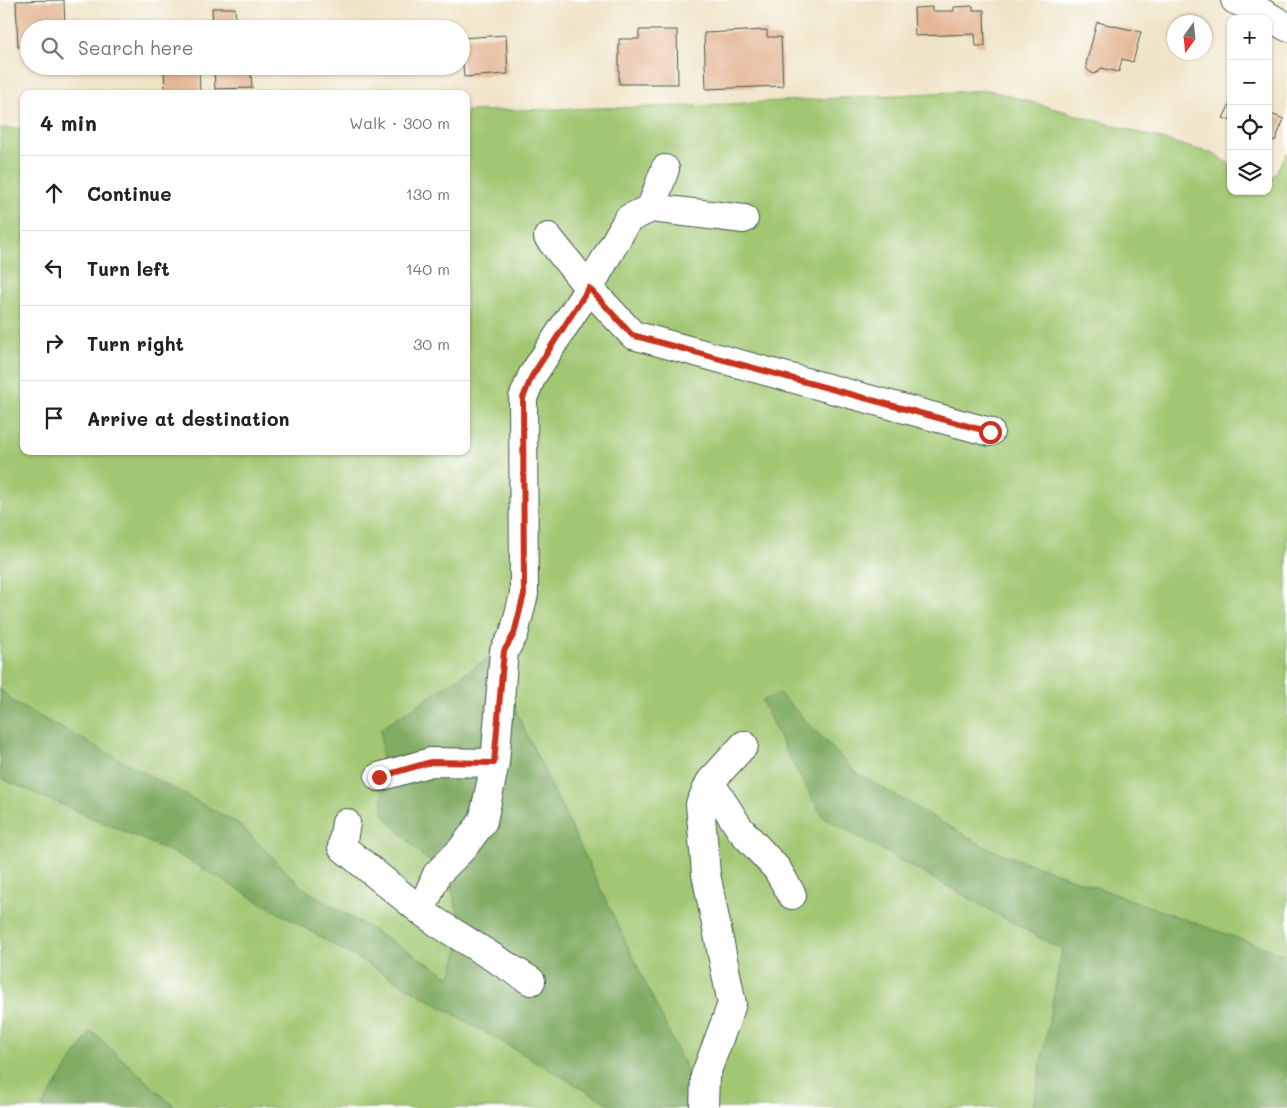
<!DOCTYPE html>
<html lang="en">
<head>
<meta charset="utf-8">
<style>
  :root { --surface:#fff; --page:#f2f2f2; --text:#202124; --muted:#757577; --line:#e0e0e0 }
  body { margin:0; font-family:Mali,sans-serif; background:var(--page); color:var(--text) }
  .controls { position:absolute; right:15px; top:15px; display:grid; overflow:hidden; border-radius:10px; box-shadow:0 1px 4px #0004 }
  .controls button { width:45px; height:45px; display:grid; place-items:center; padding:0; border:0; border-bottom:1px solid var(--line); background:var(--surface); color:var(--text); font:25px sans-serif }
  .compass { position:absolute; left:1167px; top:15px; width:45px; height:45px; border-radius:50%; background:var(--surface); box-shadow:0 1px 4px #0004; rotate:195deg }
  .stop { position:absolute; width:15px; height:15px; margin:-11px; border:4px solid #c8321e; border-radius:50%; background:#fff }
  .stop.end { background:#c8321e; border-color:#fff; box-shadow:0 1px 5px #0008 }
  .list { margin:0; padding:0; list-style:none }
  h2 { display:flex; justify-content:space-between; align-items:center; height:65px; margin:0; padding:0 20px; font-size:21px }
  h2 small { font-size:16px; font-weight:400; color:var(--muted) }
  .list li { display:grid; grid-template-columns:32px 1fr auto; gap:15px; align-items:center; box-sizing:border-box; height:75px; padding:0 20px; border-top:1px solid var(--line) }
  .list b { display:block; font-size:19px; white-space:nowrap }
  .list em { font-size:16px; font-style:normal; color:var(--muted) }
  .icon { flex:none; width:28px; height:28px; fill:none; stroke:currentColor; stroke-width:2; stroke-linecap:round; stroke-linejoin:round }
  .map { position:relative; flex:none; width:1287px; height:1108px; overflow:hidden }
  .search { position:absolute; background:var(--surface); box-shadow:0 1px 4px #0004; left:20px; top:20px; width:450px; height:55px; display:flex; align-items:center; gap:12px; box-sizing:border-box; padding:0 18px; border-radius:28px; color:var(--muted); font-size:19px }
  .panel { position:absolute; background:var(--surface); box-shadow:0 1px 4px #0004; left:20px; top:90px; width:450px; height:365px; border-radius:10px }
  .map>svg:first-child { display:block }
  .green { fill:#a2c772; stroke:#608253 }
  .forest { fill:#81ac64; stroke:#50744c }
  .building { fill:#e4b795 }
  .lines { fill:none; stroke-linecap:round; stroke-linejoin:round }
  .minor-casing { stroke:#3e564a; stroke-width:30 }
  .minor { stroke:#fff; stroke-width:28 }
  .route { stroke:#c8321e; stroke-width:6 }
</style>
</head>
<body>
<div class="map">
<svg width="1287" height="1108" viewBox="0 0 1287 1108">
  <rect width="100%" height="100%" fill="#fff"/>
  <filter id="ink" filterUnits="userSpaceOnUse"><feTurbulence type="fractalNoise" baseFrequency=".02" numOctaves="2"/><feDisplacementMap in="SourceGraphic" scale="10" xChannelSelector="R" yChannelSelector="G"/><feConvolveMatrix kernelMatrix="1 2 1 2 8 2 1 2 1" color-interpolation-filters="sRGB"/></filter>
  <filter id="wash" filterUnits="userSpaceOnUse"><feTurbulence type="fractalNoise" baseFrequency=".0096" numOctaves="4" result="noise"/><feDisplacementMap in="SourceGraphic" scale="20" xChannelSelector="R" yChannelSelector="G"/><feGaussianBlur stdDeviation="1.12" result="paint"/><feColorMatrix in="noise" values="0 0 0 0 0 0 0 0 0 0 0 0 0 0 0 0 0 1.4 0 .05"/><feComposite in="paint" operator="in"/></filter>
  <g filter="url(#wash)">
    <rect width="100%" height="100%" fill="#f0e4c7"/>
    <path class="green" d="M 989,90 L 1214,154 L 1231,165 L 1231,191 L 1268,191 L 1268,185 L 1287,153 L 1287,1108 L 176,1108 L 91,1032 L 41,1108 L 0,1108 L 0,128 L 24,129 L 24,451 L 466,451 L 466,111 L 690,106 Z"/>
    <path class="forest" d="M 490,657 L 705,1108 L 616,1108 L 179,855 L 0,778 L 0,689 L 15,703 L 239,824 L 304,889 L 451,977 L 463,932 L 450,883 L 383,815 L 381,729 Z
      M 779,693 L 855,772 L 987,848 L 1287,956 L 1287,1108 L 1033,1108 L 1062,950 L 823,817 L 786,751 L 762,701 Z
      M 91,1031 L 176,1108 L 41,1108 Z"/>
    <g id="blocks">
      <path class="building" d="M 64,0 L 65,29 L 29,29 L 29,46 L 18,47 L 16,1 Z
        M 973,6 L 973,10 L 984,10 L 985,46 L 976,46 L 975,34 L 915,36 L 914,8 L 932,7 L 932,11 L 954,11 L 954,7 Z
        M 212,8 L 235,8 L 236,29 L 213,29 Z
        M 1097,22 L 1141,32 L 1133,62 L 1122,59 L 1119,72 L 1101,68 L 1098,72 L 1094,74 L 1090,72 L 1087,69 L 1086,64 Z
        M 378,25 L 406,25 L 406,29 L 378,29 Z
        M 639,30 L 677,30 L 678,84 L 619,84 L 619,39 L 639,39 Z
        M 767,30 L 767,37 L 781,37 L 783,86 L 706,89 L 704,33 Z
        M 506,35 L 508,74 L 464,77 L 461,38 Z
        M 164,66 L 199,66 L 200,94 L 165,94 Z
        M 214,66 L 272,66 L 272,72 L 251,73 L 252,88 L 215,89 Z
        M 363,66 L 417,66 L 417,70 L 363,71 Z
        M 1231,102 L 1231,121 L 1223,118 Z
        M 1268,113 L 1284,119 L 1275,141 L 1268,138 Z"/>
    </g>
  </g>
  <g filter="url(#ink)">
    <use href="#blocks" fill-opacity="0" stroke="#3e564a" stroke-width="1"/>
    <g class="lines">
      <g class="minor-casing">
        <path id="minor" d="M 1235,0 L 1252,7 L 1287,27
          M 651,208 L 665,169
          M 548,237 L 589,288 L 633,335 L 990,432
          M 379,777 L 431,762 L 495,763 L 504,651 L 514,634 L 524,594 L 523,398 L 532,376 L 589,288 L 628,219 L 651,208 L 744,219
          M 710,782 L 740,829 L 777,869 L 792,895
          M 346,823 L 342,847 L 421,911 L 437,874 L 462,849 L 483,821 L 495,763
          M 421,911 L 438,923 L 531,981
          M 704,1108 L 705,1076 L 732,1004 L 706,874 L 700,804 L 710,782 L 744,745"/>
      </g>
      <use href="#minor" class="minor"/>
    </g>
  </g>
  <g class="lines" filter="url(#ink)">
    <path class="route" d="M 379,777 L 431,762 L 494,763 L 504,651 L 514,634 L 524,594 L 523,398 L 532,376 L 589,288 L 632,335 L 990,432"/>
  </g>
</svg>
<div class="controls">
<button>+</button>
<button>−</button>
<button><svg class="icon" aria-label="locate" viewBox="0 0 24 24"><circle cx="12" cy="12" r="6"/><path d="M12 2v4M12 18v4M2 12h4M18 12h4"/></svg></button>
<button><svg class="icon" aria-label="layers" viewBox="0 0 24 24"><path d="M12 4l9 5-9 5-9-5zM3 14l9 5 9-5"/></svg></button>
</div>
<svg class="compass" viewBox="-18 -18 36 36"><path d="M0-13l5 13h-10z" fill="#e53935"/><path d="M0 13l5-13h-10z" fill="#757577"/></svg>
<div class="stop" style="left:990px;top:432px"></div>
<div class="stop end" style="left:379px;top:777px"></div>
<div class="search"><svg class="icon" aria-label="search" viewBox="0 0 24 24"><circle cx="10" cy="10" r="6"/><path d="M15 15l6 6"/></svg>Search here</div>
<section class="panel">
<h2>4 min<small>Walk · 300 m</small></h2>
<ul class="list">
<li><svg class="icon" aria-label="ahead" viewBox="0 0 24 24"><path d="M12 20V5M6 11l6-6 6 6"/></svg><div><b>Continue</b></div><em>130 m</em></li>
<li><svg class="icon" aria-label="left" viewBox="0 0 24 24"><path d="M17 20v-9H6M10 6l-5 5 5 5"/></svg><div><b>Turn left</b></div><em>140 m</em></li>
<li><svg class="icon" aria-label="right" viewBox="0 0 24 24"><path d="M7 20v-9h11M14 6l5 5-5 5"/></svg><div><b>Turn right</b></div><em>30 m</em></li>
<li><svg class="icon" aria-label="arrive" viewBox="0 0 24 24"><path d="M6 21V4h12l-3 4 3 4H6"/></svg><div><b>Arrive at destination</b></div></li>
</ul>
</section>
</div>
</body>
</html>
